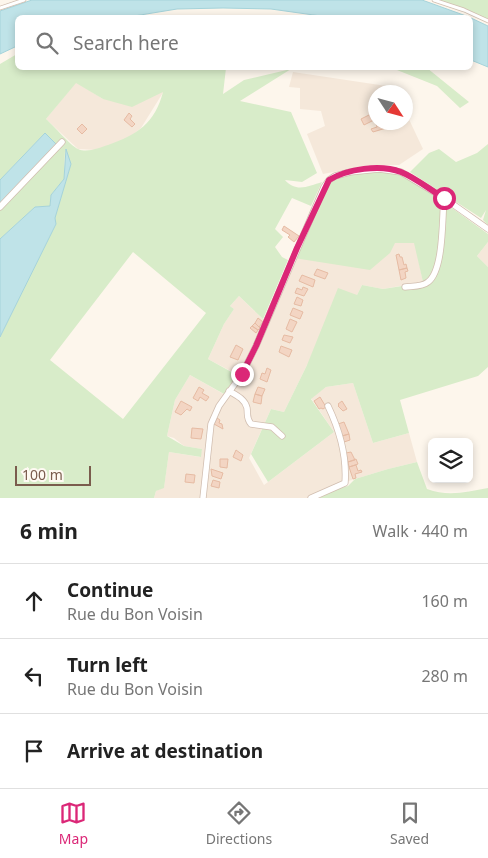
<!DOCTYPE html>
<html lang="en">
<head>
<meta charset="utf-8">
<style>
  :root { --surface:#fff; --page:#f2f2f2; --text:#222; --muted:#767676; --line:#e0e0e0; --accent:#db2777 }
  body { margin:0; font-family:"Noto Sans",sans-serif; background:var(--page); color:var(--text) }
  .controls { position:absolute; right:15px; bottom:15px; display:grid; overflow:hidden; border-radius:8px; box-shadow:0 2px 8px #0003 }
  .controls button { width:45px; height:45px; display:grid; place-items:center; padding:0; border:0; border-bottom:1px solid var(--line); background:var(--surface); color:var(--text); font:25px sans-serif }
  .compass { position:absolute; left:368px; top:85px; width:45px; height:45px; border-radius:50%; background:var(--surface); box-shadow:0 2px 8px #0003; rotate:126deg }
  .scale { position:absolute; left:15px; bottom:12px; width:76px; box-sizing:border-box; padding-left:5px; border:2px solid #7a5c4d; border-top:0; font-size:14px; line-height:18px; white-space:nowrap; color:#7a5c4d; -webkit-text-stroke:4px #fffaf3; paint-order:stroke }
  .stop { position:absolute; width:15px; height:15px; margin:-11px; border:4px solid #db2777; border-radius:50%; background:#fff }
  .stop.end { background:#db2777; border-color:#fff; box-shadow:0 1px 5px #0008 }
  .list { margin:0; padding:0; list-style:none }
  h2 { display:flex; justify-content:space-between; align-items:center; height:65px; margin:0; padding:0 20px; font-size:21px }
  h2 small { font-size:16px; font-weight:400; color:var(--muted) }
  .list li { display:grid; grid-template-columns:32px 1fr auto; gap:15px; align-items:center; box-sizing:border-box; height:75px; padding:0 20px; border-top:1px solid var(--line) }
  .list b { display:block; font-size:19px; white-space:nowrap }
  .list p { margin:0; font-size:16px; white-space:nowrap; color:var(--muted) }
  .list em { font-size:16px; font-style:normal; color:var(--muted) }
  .icon { flex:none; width:28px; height:28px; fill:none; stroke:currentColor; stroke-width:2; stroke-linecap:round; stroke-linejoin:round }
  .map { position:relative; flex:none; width:488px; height:498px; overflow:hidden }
  .search { position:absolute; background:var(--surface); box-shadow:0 2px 8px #0003; left:15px; right:15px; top:15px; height:55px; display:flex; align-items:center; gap:12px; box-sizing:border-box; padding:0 18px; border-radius:8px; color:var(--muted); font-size:19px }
  .sheet { height:290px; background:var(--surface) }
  nav { display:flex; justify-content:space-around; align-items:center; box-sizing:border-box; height:70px; border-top:1px solid var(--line); background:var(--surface); font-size:14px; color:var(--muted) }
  nav a { display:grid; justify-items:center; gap:2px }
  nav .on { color:var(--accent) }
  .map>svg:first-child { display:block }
  .residential { fill:#f5e8da }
  .green { fill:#d8ecc9; fill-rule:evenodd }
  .water { fill:#bfe3e8; stroke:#a5d3da }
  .building { fill:#f3d5c3; stroke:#e6bba3 }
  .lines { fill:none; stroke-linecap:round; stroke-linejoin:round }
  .service-casing { stroke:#d1beb0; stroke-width:4.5 }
  .minor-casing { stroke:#d1beb0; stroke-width:7 }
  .service { stroke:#fff; stroke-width:3 }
  .minor { stroke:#fff; stroke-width:5.5 }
  .route { stroke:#db2777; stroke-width:6 }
</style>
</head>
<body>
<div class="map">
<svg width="488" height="498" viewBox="0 0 488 498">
  <rect width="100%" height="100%" fill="#fdf6ec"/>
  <path class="residential" d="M 293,72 L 393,87 L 395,92 L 376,92 L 376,122 L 406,122 L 406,113 L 423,149 L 399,165 L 370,165 L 323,174 L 307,134 L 325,126 L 321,111 L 300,109 L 300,88 L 289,87 Z
    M 76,82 L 103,99 L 164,91 L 141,128 L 129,138 L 96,150 L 78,149 L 46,119 Z
    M 488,242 L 488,267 L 477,256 Z
    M 395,243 L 415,243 L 423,282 L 383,289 L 362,285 L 357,295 L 307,365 L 284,412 L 271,409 L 249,458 L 264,485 L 268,482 L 334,432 L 311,398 L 326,387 L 353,383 L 373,443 L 409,433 L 417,462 L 388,469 L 342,483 L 310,498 L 154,498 L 156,491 L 164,487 L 169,452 L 200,457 L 202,449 L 184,446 L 174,438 L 167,436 L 175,400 L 190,375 L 227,396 L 242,377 L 208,359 L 224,324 L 234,309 L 230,306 L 239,296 L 268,324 L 294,258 Z"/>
  <path class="green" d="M 434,0 L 488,0 L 488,21 Z
    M 17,54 L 18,68 L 226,68 L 223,94 L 244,80 L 291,69 L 240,101 L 291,112 L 317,173 L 302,182 L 285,180 C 296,193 309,186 322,182 L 311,206 L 292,198 L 275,229 L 283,237 L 275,247 L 282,257 L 288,260 L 263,319 L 239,296 L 230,306 L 234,309 L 224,324 L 208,359 L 237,375 L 224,394 L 190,375 L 175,400 L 167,436 L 184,446 L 202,449 L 201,457 L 169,452 L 164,488 L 156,491 L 154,498 L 0,498 L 0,337 L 56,224 L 54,219 L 71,164 L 65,151 L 64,179 L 51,195 L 50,206 L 35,207 L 0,239 L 0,205 L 45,133 L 0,180 L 0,64 ZM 76,83 L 103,99 L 132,107 L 163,92 C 155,123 137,135 108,145 C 99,148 87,153 78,149 C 71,146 53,125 46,119 ZM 133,252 L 206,313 L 123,419 L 50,360 Z
    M 392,68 L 427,68 L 469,102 L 460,108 L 437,86 Z
    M 488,144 L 488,225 L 483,220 L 486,210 L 481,218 L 410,172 L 429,153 L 439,149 L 456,162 L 477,153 Z
    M 387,170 L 403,174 L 416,182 L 488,234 L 488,242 L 477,256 L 488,267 L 488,367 L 478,376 L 400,400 L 409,433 L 373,443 L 353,383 L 326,387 L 311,399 L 334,432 L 268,482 L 251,454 L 271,409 L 284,412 L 307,365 L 338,288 L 357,295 L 362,285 L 383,289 L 402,286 L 405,289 L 423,282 L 414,243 L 395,243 L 390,253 L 370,270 L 294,258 L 329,183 C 342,172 370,172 387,170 Z
    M 417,462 L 427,489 C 448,497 467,492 488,488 L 488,498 L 319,498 L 337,489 L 348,486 L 355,479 L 388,469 Z"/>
  <path class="water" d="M 32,0 L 422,0 L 469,17 L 335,18 L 271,9 L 223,8 L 177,9 L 122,18 L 18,18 L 17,46 L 0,54 L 0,11 Z
    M 471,18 L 488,26 L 488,67 L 471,60 Z
    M 45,133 L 56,144 L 0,205 L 0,180 Z
    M 66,149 L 71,164 L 55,218 L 56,224 L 0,337 L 0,239 L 35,207 L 50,206 L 51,195 L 64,179 Z"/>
  <path class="building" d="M 376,105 L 376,119 L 364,125 L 361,119 L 373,113 L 370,107 Z
    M 129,113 L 132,116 L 130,119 L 135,124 L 132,127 L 124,120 Z
    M 378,122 L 384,122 L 386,128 L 373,132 L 371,129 L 377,127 L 376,123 Z
    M 82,124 L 87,129 L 82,134 L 77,129 Z
    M 284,226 L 299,236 L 294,242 L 288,237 L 290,235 L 282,230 Z
    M 399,254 L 400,257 L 402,257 L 404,265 L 406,264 L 407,268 L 399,270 L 396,255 Z
    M 407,268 L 408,271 L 405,272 L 406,278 L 401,280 L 399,270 Z
    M 317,269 L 328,273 L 325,279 L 314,275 Z
    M 302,275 L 315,280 L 313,287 L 299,281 Z
    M 303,287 L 308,289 L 304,296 L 295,293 L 297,288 L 302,290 Z
    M 297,297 L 303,300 L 301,306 L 294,304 Z
    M 293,308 L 303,312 L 300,319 L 290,315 Z
    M 258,318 L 263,322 L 259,327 L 255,323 Z
    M 290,319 L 297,322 L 292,332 L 286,329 Z
    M 255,323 L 260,328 L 258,330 L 252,326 Z
    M 252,326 L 258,330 L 256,333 L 250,328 Z
    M 284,335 L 293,337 L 290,343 L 282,340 Z
    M 236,345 L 243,349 L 238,360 L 230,357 Z
    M 281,346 L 292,350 L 289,357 L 279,352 Z
    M 267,368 L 271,370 L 267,382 L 260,379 L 262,373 L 265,374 Z
    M 199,387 L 204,390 L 202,393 L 209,397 L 206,401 L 200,397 L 198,401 L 193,398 Z
    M 258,387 L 265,389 L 262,396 L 255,394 Z
    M 255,394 L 262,396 L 261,404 L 253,402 Z
    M 320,397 L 326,407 L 323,409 L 321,408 L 319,409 L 314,401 Z
    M 181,401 L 192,407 L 190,411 L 187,409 L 181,415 L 175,412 Z
    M 342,401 L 347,409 L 343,411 L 338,406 L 339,405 L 338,404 Z
    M 217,418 L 220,420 L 219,423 L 222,424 L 223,429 L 214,424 Z
    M 344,422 L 349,434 L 342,436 L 338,424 Z
    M 192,428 L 203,429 L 201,439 L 191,438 Z
    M 349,434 L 350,440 L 344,442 L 342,436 Z
    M 236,450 L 243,455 L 241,461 L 233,457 Z
    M 351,452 L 355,460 L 348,462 L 346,453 Z
    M 220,459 L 228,459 L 227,468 L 220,467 Z
    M 356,459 L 358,464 L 349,467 L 348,462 Z
    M 356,465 L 358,471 L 361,470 L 362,472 L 355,474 L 356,478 L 353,479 L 349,467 Z
    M 211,469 L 223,473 L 221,479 L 212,476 Z
    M 186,474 L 195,475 L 194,483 L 185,482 Z
    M 213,480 L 220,482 L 219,488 L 211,486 Z"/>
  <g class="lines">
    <g class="service-casing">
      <path id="service" d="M 434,0 L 464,10 L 488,21
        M 0,8 L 24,0"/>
    </g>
    <g class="minor-casing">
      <path id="minor" d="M 0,207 L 62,142
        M 405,287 C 412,286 422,287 428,282 C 444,270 442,218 444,198
        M 229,391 C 236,395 245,399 247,408 C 248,415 246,418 251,424 L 272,427 L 282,436
        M 203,498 L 211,424 L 219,406 L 242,374 L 256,346 L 324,187 L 329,180 L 335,176 L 350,172 L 379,169 L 401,172 L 444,198 L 488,229
        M 311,498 L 345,483 C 347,456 339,429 328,406"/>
    </g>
    <use href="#service" class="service"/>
    <use href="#minor" class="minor"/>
  </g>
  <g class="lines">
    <path class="route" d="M 242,374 L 256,346 L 297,248 L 329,180 C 347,169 380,164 401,172 C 416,178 430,190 444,198"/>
  </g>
</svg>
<div class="controls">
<button><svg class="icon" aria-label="layers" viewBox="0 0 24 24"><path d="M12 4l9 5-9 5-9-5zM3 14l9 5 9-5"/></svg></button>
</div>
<svg class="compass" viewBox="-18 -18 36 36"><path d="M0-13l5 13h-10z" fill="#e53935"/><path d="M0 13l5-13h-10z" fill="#767676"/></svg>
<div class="scale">100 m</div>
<div class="stop" style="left:444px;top:198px"></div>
<div class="stop end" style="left:242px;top:374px"></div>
<div class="search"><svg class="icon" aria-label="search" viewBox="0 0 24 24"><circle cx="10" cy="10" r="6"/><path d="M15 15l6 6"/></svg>Search here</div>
</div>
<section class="sheet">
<h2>6 min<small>Walk · 440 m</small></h2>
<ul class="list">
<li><svg class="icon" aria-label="ahead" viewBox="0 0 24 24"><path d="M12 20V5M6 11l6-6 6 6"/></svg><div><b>Continue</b><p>Rue du Bon Voisin</p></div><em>160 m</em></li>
<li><svg class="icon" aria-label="left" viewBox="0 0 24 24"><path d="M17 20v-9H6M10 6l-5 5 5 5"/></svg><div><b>Turn left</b><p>Rue du Bon Voisin</p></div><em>280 m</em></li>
<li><svg class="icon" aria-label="arrive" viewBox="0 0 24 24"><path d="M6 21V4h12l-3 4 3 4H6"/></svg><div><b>Arrive at destination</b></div></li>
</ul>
</section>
<nav>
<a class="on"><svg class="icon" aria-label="map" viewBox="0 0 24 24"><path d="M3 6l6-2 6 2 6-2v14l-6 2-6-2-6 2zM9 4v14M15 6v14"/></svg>Map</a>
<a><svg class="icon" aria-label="directions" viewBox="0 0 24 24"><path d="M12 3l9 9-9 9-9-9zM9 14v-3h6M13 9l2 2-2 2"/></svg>Directions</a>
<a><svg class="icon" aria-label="saved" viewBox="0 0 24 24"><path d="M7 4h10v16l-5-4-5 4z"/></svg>Saved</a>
</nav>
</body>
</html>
